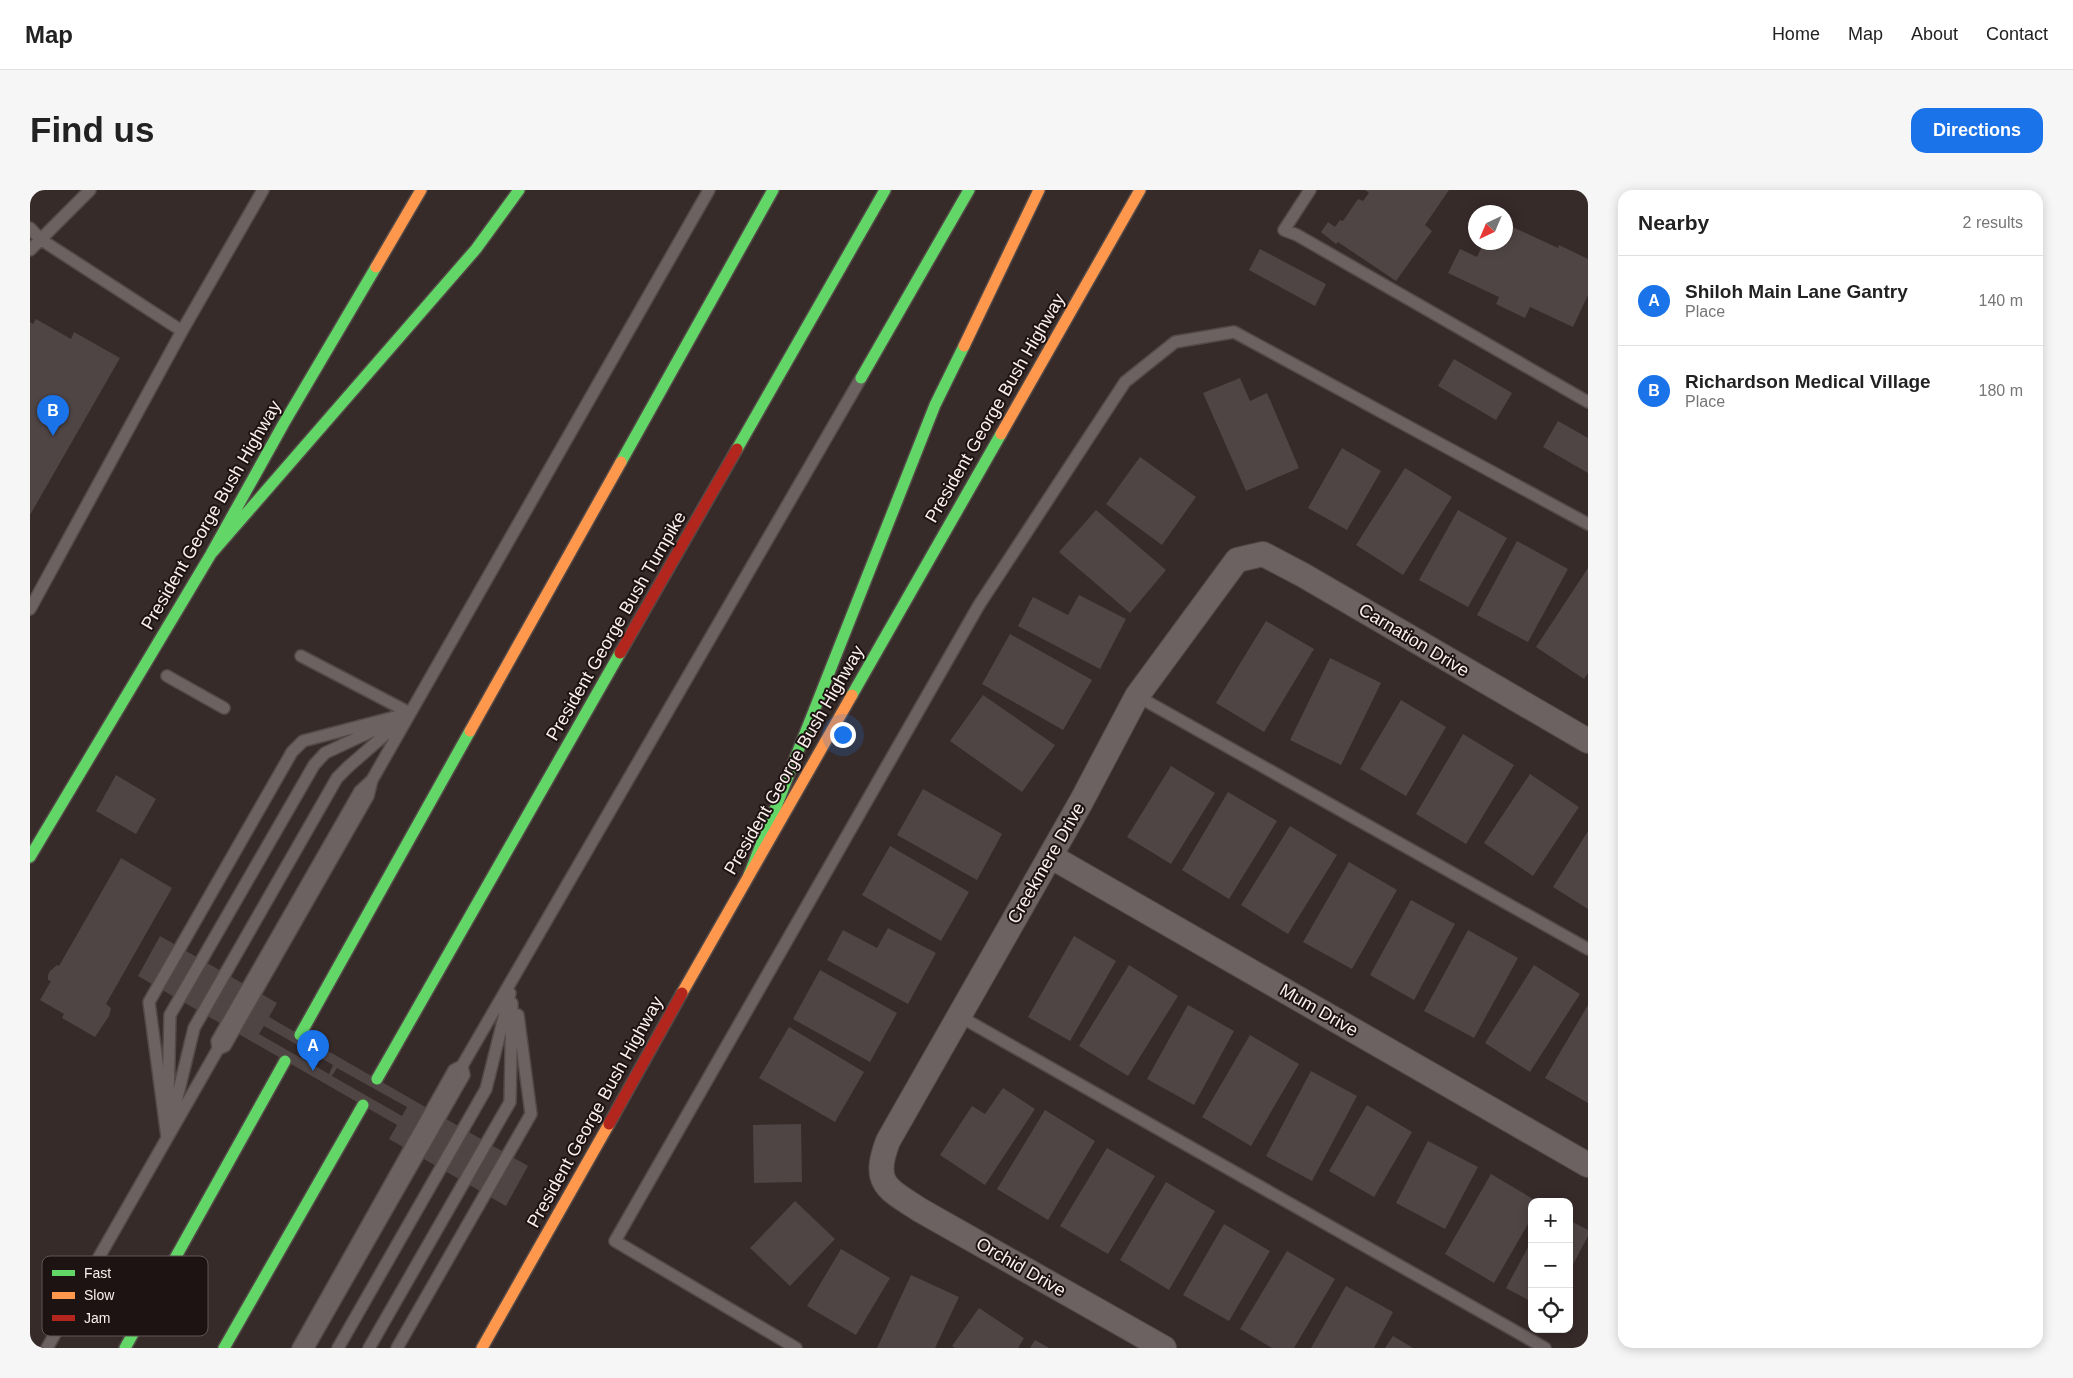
<!DOCTYPE html>
<html lang="en">
<head>
<meta charset="utf-8">
<style>
  :root { --surface:#fff; --page:#f6f6f6; --text:#222; --muted:#767676; --line:#e0e0e0; --accent:#1a73e8 }
  body { margin:0; font-family:Helvetica,sans-serif; background:var(--page); color:var(--text) }
  .controls { position:absolute; right:15px; bottom:15px; display:grid; overflow:hidden; border-radius:10px; box-shadow:0 2px 12px #0003 }
  .controls button { width:45px; height:45px; display:grid; place-items:center; padding:0; border:0; border-bottom:1px solid var(--line); background:var(--surface); color:var(--text); font:25px sans-serif }
  .compass { position:absolute; left:1438px; top:15px; width:45px; height:45px; border-radius:50%; background:var(--surface); box-shadow:0 2px 12px #0003; rotate:224deg }
  .you { position:absolute; left:812px; top:544px; width:18px; height:18px; margin:-12px; border:4px solid #fff; border-radius:50%; background:#1a73e8; box-shadow:0 0 0 8px #1a73e833 }
  .badge { display:grid; place-items:center; width:32px; height:32px; border-radius:50%; background:var(--accent); color:#fff; font-size:16px; font-weight:700 }
  .pin { position:absolute; translate:-50% -41px; filter:drop-shadow(0 1px 2px #0008) }
  .pin::after { content:''; position:absolute; top:26px; width:18px; height:15px; background:inherit; clip-path:polygon(0 0,100% 0,50% 100%) }
  .list { margin:0; padding:0; list-style:none }
  h2 { display:flex; justify-content:space-between; align-items:center; height:65px; margin:0; padding:0 20px; font-size:21px }
  h2 small { font-size:16px; font-weight:400; color:var(--muted) }
  .list li { display:grid; grid-template-columns:32px 1fr auto; gap:15px; align-items:center; box-sizing:border-box; height:90px; padding:0 20px; border-top:1px solid var(--line) }
  .list b { display:block; font-size:19px; white-space:nowrap }
  .list p { margin:0; font-size:16px; white-space:nowrap; color:var(--muted) }
  .list em { font-size:16px; font-style:normal; color:var(--muted) }
  .icon { flex:none; width:28px; height:28px; fill:none; stroke:currentColor; stroke-width:2; stroke-linecap:round; stroke-linejoin:round }
  .map { position:relative; flex:none; width:1558px; height:1158px; overflow:hidden; border-radius:15px }
  header { display:flex; align-items:center; gap:30px; box-sizing:border-box; height:70px; padding:0 25px; background:var(--surface); border-bottom:1px solid var(--line) }
  header strong { font-size:24px }
  nav { display:flex; gap:28px; margin-inline-start:auto; font-size:18px }
  .intro { display:flex; align-items:center; justify-content:space-between; box-sizing:border-box; height:120px; padding:0 30px }
  h1 { margin:0; font-size:35px }
  .button { padding:12px 22px; border-radius:15px; background:var(--accent); color:#fff; font-size:18px; font-weight:700 }
  main { display:flex; gap:30px; padding:0 30px }
  aside { flex:1; background:var(--surface); border-radius:15px; box-shadow:0 2px 12px #0003 }
  .map>svg:first-child { display:block }
  .building { fill:#4f4544; fill-rule:evenodd }
  .lines { fill:none; stroke-linecap:round; stroke-linejoin:round }
  .lane-casing { stroke:#534947; stroke-width:14 }
  .street-casing { stroke:#534947; stroke-width:26 }
  .fast-casing { stroke:#534947; stroke-width:14 }
  .slow-casing { stroke:#534947; stroke-width:14 }
  .jam-casing { stroke:#534947; stroke-width:14 }
  .lane { stroke:#6c6261; stroke-width:11 }
  .street { stroke:#6c6261; stroke-width:24 }
  .fast { stroke:#63d668; stroke-width:11 }
  .slow { stroke:#ff974d; stroke-width:11 }
  .jam { stroke:#b3261e; stroke-width:11 }
  .labels { text-anchor:middle; dominant-baseline:central; stroke-width:4; stroke-linejoin:round; paint-order:stroke }
  .street-label { font-size:18px; fill:#fdefed; stroke:#1c1312 }
  .key { fill:#1c1312; stroke:#605554; stroke-width:1 }
  .key-label { font-size:14px; fill:#fdefed }
</style>
</head>
<body>
<header>
<strong>Map</strong>
<nav><a>Home</a><a>Map</a><a>About</a><a>Contact</a></nav>
</header>
<div class="intro"><h1>Find us</h1><a class="button">Directions</a></div>
<main>
<div class="map">
<svg width="1558" height="1158" viewBox="0 0 1558 1158">
  <rect width="100%" height="100%" fill="#372b2a"/>
  <path class="building" d="M 1335,0 L 1419,0 L 1395,35 L 1402,41 L 1366,91 L 1308,52 L 1306,54 L 1291,42 L 1298,32 L 1305,37 L 1310,30 L 1313,31 L 1328,9 L 1333,11 L 1339,3 Z
    M 1476,34 L 1528,58 L 1529,55 L 1558,69 L 1558,105 L 1543,137 L 1500,117 L 1495,128 L 1466,114 L 1469,107 L 1418,83 L 1430,59 L 1447,67 L 1454,52 L 1476,52 Z
    M 1230,59 L 1296,94 L 1285,116 L 1219,80 Z
    M 6,129 L 41,149 L 44,142 L 90,168 L 0,325 L 0,132 L 3,134 Z
    M 1424,169 L 1482,203 L 1466,230 L 1408,196 Z
    M 1210,188 L 1220,211 L 1237,203 L 1269,278 L 1216,301 L 1173,203 Z
    M 1528,231 L 1558,248 L 1558,283 L 1513,257 Z
    M 1312,258 L 1351,281 L 1317,340 L 1278,318 Z
    M 1110,267 L 1166,307 L 1132,355 L 1076,314 Z
    M 1375,278 L 1422,307 L 1373,385 L 1326,355 Z
    M 1066,320 L 1136,380 L 1100,423 L 1029,362 Z
    M 1428,320 L 1477,348 L 1438,417 L 1389,390 Z
    M 1487,351 L 1538,379 L 1498,452 L 1447,425 Z
    M 1558,378 L 1558,483 L 1554,489 L 1506,457 Z
    M 1049,405 L 1096,429 L 1070,479 L 988,436 L 1003,407 L 1038,425 Z
    M 1236,431 L 1284,459 L 1234,542 L 1186,513 Z
    M 980,444 L 1062,490 L 1033,540 L 952,494 Z
    M 1300,468 L 1351,493 L 1311,575 L 1260,550 Z
    M 953,505 L 1025,555 L 992,602 L 920,551 Z
    M 1371,510 L 1416,537 L 1376,606 L 1330,579 Z
    M 1433,544 L 1484,575 L 1436,654 L 1386,624 Z
    M 1141,576 L 1185,603 L 1141,674 L 1097,647 Z
    M 1500,584 L 1549,617 L 1503,686 L 1454,653 Z
    M 86,585 L 126,609 L 106,644 L 66,621 Z
    M 893,599 L 972,644 L 947,690 L 867,645 Z
    M 1198,602 L 1247,631 L 1199,709 L 1152,680 Z
    M 1260,636 L 1307,665 L 1258,744 L 1211,715 Z
    M 1558,641 L 1558,719 L 1523,697 Z
    M 860,656 L 939,702 L 911,751 L 832,705 Z
    M 91,668 L 142,698 L 76,814 L 81,818 L 79,826 L 65,847 L 32,828 L 34,824 L 10,810 L 21,791 L 18,790 L 18,785 L 20,781 L 27,775 L 29,776 Z
    M 1319,672 L 1367,700 L 1322,779 L 1273,752 Z
    M 1381,710 L 1425,734 L 1384,810 L 1340,785 Z
    M 858,738 L 906,763 L 878,814 L 797,770 L 813,740 L 847,758 Z
    M 1438,740 L 1488,768 L 1444,848 L 1394,821 Z
    M 130,746 L 247,813 L 239,827 L 498,976 L 476,1016 L 359,949 L 367,935 L 108,786 ZM 234,836 L 303,875 L 299,884 L 229,844 ZM 307,878 L 377,917 L 372,926 L 302,886 Z
    M 1044,746 L 1086,771 L 1040,851 L 998,827 Z
    M 1099,775 L 1148,806 L 1098,886 L 1049,856 Z
    M 1504,775 L 1550,804 L 1500,882 L 1455,853 Z
    M 790,780 L 867,823 L 840,872 L 763,829 Z
    M 1158,815 L 1204,841 L 1164,915 L 1117,889 Z
    M 1558,815 L 1558,913 L 1515,888 Z
    M 759,837 L 834,882 L 805,932 L 729,888 Z
    M 1220,845 L 1269,874 L 1221,956 L 1172,927 Z
    M 1281,881 L 1327,906 L 1282,991 L 1236,966 Z
    M 973,898 L 1005,919 L 955,995 L 910,965 L 942,916 L 955,924 Z
    M 1337,915 L 1382,942 L 1344,1007 L 1299,981 Z
    M 1015,920 L 1065,951 L 1018,1030 L 967,999 Z
    M 771,934 L 772,992 L 724,993 L 723,935 Z
    M 1398,951 L 1448,977 L 1415,1039 L 1366,1013 Z
    M 1077,958 L 1125,986 L 1078,1064 L 1030,1036 Z
    M 1461,984 L 1508,1012 L 1502,1012 L 1502,1027 L 1464,1093 L 1415,1064 Z
    M 1136,992 L 1185,1021 L 1139,1100 L 1090,1070 Z
    M 765,1011 L 805,1049 L 760,1096 L 720,1058 Z
    M 1539,1030 L 1558,1040 L 1558,1046 L 1539,1082 Z
    M 1194,1034 L 1240,1061 L 1199,1131 L 1153,1105 Z
    M 1502,1050 L 1502,1112 L 1476,1098 Z
    M 811,1059 L 860,1088 L 826,1145 L 777,1116 Z
    M 1257,1061 L 1305,1089 L 1264,1158 L 1242,1158 L 1210,1139 Z
    M 881,1085 L 929,1107 L 905,1158 L 847,1158 Z
    M 1316,1096 L 1363,1122 L 1344,1158 L 1281,1158 Z
    M 949,1118 L 994,1148 L 988,1158 L 925,1158 L 922,1156 Z
    M 1363,1146 L 1383,1158 L 1355,1158 Z
    M 1005,1150 L 1019,1158 L 1000,1158 Z"/>
  <g class="lines">
    <g class="lane-casing">
      <path id="lane" d="M 1280,0 L 1254,40 L 1267,45 L 1558,212
        M 0,38 L 10,49 L 152,141 L 233,0
        M 0,60 L 60,0
        M 0,419 L 152,141
        M 271,466 L 380,523
        M 137,486 L 194,518
        M 1107,506 L 1558,759
        M 929,826 L 1515,1158
        M 188,859 L 187,851 L 330,601 L 342,590
        M 138,912 L 140,825 L 284,575 L 295,563 L 353,536
        M 141,933 L 164,838 L 307,588 L 318,577 L 373,529
        M 137,947 L 119,812 L 262,562 L 273,551 L 380,523
        M 17,1158 L 188,859 L 195,856 L 338,606 L 342,590 L 679,0
        M 268,1158 L 424,880 L 432,876 L 831,188
        M 278,1158 L 434,885 L 432,876
        M 308,1158 L 456,899 L 480,803
        M 339,1158 L 480,912 L 482,813
        M 367,1158 L 501,924 L 488,825
        M 766,1158 L 585,1051 L 949,415 L 1095,192 L 1145,152 L 1204,142 L 1558,334"/>
    </g>
    <g class="street-casing">
      <path id="street" d="M 1020,666 L 1558,975
        M 1134,1158 L 890,1020 C 856,998 842,993 858,951 L 1051,612 L 1107,506 L 1207,370 L 1233,364 L 1273,385 L 1558,551"/>
    </g>
    <g class="fast-casing">
      <path id="fast" d="M 831,188 L 939,0
        M 707,259 L 855,0
        M 591,272 L 743,0
        M 181,364 L 446,59 L 489,0
        M 822,505 L 971,244
        M 0,667 L 181,364 L 254,233 L 346,77
        M 719,685 L 905,215 L 934,156
        M 270,845 L 440,541
        M 347,889 L 590,463
        M 95,1158 L 255,871
        M 194,1158 L 333,915"/>
    </g>
    <g class="slow-casing">
      <path id="slow" d="M 346,77 L 391,0
        M 934,156 L 1009,0
        M 971,244 L 1110,0
        M 440,541 L 591,272
        M 652,803 L 822,505
        M 452,1158 L 579,934"/>
    </g>
    <g class="jam-casing">
      <path id="jam" d="M 590,463 L 707,259
        M 579,934 L 652,803"/>
    </g>
    <use href="#lane" class="lane"/>
    <use href="#street" class="street"/>
    <use href="#fast" class="fast"/>
    <use href="#slow" class="slow"/>
    <use href="#jam" class="jam"/>
  </g>
  <g class="labels">
    <g class="street-label">
      <text transform="translate(965 218) rotate(-60)">President George Bush Highway</text>
      <text transform="translate(181 325) rotate(-60)">President George Bush Highway</text>
      <text transform="translate(586 436) rotate(-60)">President George Bush Turnpike</text>
      <text transform="translate(1384 450) rotate(31)">Carnation Drive</text>
      <text transform="translate(764 570) rotate(-60)">President George Bush Highway</text>
      <text transform="translate(1016 673) rotate(-60)">Creekmere Drive</text>
      <text transform="translate(1289 820) rotate(30)">Mum Drive</text>
      <text transform="translate(565 922) rotate(-61)">President George Bush Highway</text>
      <text transform="translate(991 1077) rotate(30)">Orchid Drive</text>
    </g>
  </g>
  <rect x="12" y="1066" width="166" height="80" rx="8" class="key"/>
  <rect x="22" y="1080" width="23" height="6" fill="#63d668"/>
  <rect x="22" y="1102" width="23" height="7" fill="#ff974d"/>
  <rect x="22" y="1125" width="23" height="6" fill="#b3261e"/>
  <g class="key-label">
    <text x="54" y="1088">Fast</text>
    <text x="54" y="1110">Slow</text>
    <text x="54" y="1133">Jam</text>
  </g>
</svg>
<div class="controls">
<button>+</button>
<button>−</button>
<button><svg class="icon" aria-label="locate" viewBox="0 0 24 24"><circle cx="12" cy="12" r="6"/><path d="M12 2v4M12 18v4M2 12h4M18 12h4"/></svg></button>
</div>
<svg class="compass" viewBox="-18 -18 36 36"><path d="M0-13l5 13h-10z" fill="#e53935"/><path d="M0 13l5-13h-10z" fill="#767676"/></svg>
<div class="you"></div>
<div class="pin badge" style="left:283px;top:881px">A</div>
<div class="pin badge" style="left:23px;top:246px">B</div>
</div>
<aside>
<h2>Nearby<small>2 results</small></h2>
<ul class="list">
<li><span class="badge">A</span><div><b>Shiloh Main Lane Gantry</b><p>Place</p></div><em>140 m</em></li>
<li><span class="badge">B</span><div><b>Richardson Medical Village</b><p>Place</p></div><em>180 m</em></li>
</ul>
</aside>
</main>
</body>
</html>
